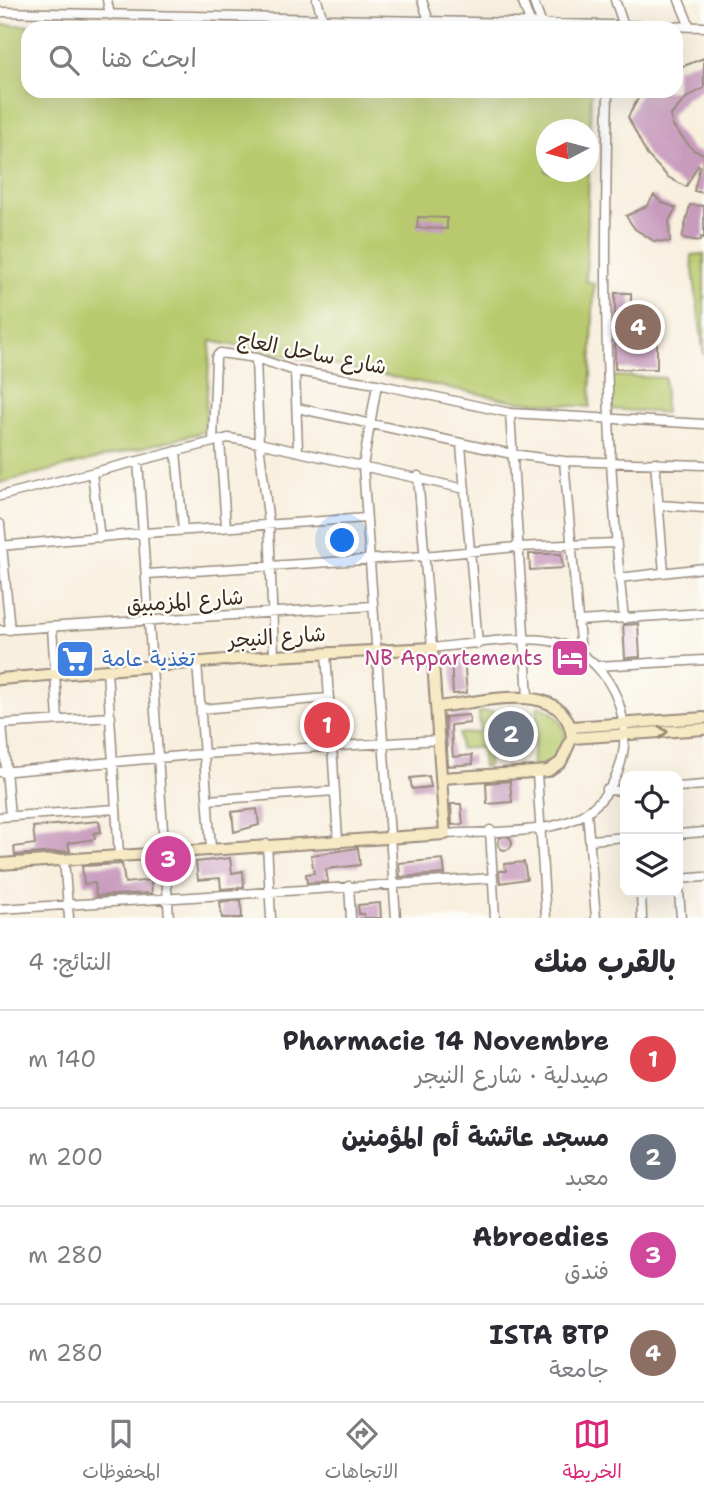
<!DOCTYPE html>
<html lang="ar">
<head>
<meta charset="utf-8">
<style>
  :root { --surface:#fff; --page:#f7f7f7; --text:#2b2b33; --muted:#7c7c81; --line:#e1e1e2; --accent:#db2777 }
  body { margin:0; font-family:"Shantell Sans","Playpen Sans Arabic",sans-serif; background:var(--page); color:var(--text); direction:rtl }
  .controls { position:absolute; right:21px; bottom:21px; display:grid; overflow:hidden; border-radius:14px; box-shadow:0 7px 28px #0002 }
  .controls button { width:63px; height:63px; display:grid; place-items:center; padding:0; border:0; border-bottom:2px solid var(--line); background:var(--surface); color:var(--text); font:35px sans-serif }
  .compass { position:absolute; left:536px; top:119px; width:63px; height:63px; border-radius:50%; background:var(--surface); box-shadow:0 7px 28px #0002; rotate:264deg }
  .you { position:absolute; left:343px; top:541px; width:24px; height:24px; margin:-18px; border:5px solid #fff; border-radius:50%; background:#1a73e8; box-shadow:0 0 0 10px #1a73e833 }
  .badge { display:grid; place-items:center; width:46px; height:46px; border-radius:50%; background:var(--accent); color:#fff; font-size:23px; font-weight:700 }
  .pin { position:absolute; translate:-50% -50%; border:4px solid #fff; box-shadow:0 2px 7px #0006 }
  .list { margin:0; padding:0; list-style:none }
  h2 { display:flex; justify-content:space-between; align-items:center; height:91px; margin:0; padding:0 28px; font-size:30px }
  h2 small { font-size:23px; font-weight:400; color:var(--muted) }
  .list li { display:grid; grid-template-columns:46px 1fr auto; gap:21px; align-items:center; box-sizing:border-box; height:98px; padding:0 28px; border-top:2px solid var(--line) }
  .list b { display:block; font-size:26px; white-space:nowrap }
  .list p { margin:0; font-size:23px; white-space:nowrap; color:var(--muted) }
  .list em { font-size:23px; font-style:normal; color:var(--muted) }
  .icon { flex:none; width:38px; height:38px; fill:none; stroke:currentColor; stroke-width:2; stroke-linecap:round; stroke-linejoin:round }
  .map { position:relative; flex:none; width:704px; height:918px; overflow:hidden; direction:ltr }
  .search { position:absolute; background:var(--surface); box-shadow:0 7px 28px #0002; left:21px; right:21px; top:21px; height:77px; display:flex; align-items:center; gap:18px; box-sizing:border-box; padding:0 24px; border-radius:21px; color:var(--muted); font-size:26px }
  .sheet { height:483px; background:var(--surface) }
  nav { display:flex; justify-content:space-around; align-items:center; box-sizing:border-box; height:98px; border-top:2px solid var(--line); background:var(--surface); font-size:19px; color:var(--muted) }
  nav a { display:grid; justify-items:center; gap:4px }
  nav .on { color:var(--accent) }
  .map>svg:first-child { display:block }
  .green { fill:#b8ca6d; stroke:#7a7a46; stroke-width:2; fill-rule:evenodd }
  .building { fill:#c89bbd }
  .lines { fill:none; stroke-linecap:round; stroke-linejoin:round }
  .street-casing { stroke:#9a8c7e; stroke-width:11 }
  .secondary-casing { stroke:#9a8c7e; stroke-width:14 }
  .street { stroke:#fff; stroke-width:8 }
  .secondary { stroke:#f7e9c3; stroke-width:10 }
  .oneway { stroke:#998a70 }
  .labels { text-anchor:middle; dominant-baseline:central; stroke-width:5; stroke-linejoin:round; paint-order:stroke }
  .street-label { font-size:21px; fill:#3b2a1e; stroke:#fdfcf7 }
  .hotel-label { font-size:21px; fill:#b23c85; stroke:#fdfcf7; text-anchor:end }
  .shop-label { font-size:21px; fill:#366cbe; stroke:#fdfcf7; text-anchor:start }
</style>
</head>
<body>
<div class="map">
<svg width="704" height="918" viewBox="0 0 704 918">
  <rect width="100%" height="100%" fill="#fdfcf7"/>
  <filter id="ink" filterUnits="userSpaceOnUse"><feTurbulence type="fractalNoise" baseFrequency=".0143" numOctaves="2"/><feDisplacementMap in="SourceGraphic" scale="14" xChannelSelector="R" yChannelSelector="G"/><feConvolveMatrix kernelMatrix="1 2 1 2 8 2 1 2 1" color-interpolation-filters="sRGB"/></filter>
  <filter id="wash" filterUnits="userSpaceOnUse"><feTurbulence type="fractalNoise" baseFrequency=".00686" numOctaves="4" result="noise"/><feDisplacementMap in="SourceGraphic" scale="28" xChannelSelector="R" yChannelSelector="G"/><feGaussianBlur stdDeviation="1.57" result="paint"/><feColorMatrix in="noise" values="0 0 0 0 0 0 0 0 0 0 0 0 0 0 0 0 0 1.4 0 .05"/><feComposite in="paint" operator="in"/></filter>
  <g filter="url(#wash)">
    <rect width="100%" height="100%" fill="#f8efde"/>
    <path class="green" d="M 0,25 L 139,27 L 28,28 L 28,91 L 591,91 L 586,281 L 594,283 L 590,407 L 515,401 L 211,341 L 204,432 L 0,483 ZM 546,130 L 588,130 L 588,172 L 546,172 Z
      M 704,254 L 704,356 L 691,255 Z
      M 615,376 L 665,378 L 665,413 L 610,409 L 611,379 Z
      M 538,706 C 577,716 572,768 532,766 Z
      M 493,711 L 488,766 L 483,767 L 481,747 L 460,749 L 459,734 L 480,732 L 479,712 Z"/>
    <g id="blocks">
      <path class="building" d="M 704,58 L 704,88 L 686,98 L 671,115 L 672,125 L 693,150 L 704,154 L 704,193 L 694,191 L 700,166 L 698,165 L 686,187 L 668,177 L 647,155 L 628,117 L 642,91 L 676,91 L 676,69 Z
        M 654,195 L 661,202 L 676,208 L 669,221 L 670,242 L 654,241 L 635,229 L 626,216 L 647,206 Z
        M 690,205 L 704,206 L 704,238 L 701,237 L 700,241 L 682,238 Z
        M 418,217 L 447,218 L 447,229 L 417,228 Z
        M 615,293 L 631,293 L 631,324 L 657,324 L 657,369 L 615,369 Z
        M 529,554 L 561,554 L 563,568 L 530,570 Z
        M 638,624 L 640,657 L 625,658 L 623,625 Z
        M 84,651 L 85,664 L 65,666 L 64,653 Z
        M 464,658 L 467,693 L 453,694 L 451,659 Z
        M 501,713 L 530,716 L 527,754 L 492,751 L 495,723 L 500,724 Z
        M 469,715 L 470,723 L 451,725 L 452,746 L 453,757 L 472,755 L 473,764 L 448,766 L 445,717 Z
        M 429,776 L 431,787 L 412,789 L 410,778 Z
        M 510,781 L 512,802 L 487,804 L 486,783 Z
        M 451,804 L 461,804 L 463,824 L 452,825 Z
        M 257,809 L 259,825 L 234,832 L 232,812 Z
        M 99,821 L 101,832 L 94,833 L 95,839 L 68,843 L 70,851 L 15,855 L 14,847 L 35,844 L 33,827 Z
        M498 843a7 7 0 1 1 14 0a7 7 0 1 1-14 0Z
        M 358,848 L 360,865 L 326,869 L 328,882 L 307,883 L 306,874 L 314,873 L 311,855 Z
        M 230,858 L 232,873 L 243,871 L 244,887 L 221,889 L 220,878 L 198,880 L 196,862 Z
        M 443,859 L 445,874 L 400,877 L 399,863 Z
        M 524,862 L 527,879 L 500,883 L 499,871 L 506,871 L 505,864 Z
        M 122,864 L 125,883 L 151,880 L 152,893 L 96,896 L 95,883 L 84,884 L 82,866 Z
        M 241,900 L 242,918 L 222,918 L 220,902 Z
        M 380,903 L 381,918 L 364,918 L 364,914 L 359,914 L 358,905 Z"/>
    </g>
  </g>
  <g filter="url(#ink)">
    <use href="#blocks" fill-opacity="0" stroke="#9a8c7e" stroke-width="2"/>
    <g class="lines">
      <g class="street-casing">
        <path id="street" d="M 107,0 L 110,15
          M 317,0 L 323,20
          M 422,0 L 429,21
          M 522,0 L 531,25
          M 533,0 L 542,25
          M 615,0 L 624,26
          M 679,0 L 690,27
          M 0,12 L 704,27
          M 608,91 C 604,270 604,441 624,619
          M 256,358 L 259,443 L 269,524 L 274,656
          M 295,371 L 298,450
          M 377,384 L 363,466 L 396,918
          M 297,408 L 512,454 L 564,461 L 704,465
          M 510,413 L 528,697
          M 220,441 L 226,527
          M 213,442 L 228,438 L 259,443 L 465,489
          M 461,445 L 478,644
          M 176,451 L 183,530
          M 138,461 L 169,918
          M 564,461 L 581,653
          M 655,462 L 664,573
          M 92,473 L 100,538
          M 418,476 L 432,648 C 464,645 526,634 555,642 C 629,662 650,766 587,812 C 554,836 484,831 445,834
          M 0,496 L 213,442 L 216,357 L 220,353 L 256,358 L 295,371 L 377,384 L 510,413 L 704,424
          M 659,505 L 704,508
          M 0,524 L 10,630
          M 0,546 L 145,533 L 366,518
          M 147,574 L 424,556 L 516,547 L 616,543
          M 619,578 L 704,568
          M 578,621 L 704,613
          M 52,627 L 58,720
          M 0,630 L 372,606
          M 326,653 L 338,839
          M 197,662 L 211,848
          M 597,666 L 704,660
          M 107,671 L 119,855
          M 201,709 L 328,698
          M 0,724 L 111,717
          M 2,724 L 10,816
          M 0,772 L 203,754 L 440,740
          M 537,773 L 546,918
          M 678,787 L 704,785
          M 606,790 L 625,791
          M 207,800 L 335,791
          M 587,812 L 596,918
          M 0,817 L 116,809
          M 490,830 L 495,918
          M 678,834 L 704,832
          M 591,840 L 625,837
          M 267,844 L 271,918
          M 64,860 L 69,918
          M 678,879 L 681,918
          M 678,879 L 704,877
          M 349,886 L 351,918
          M 641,892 L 642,918
          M 0,909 L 493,878"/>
      </g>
      <g class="secondary-casing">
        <path id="secondary" d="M 0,679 L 274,656 L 432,648 L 445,834 L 0,864
          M 437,707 C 478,703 567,676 572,738 L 561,762 L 548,771 L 442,778
          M 571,727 L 704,718
          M 572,738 L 704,729"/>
      </g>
      <use href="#street" class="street"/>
      <use href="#secondary" class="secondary"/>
    </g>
    <defs><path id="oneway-chevron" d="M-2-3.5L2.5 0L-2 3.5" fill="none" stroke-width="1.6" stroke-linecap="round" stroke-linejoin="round" transform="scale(1.75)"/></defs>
    <use class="oneway" href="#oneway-chevron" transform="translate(663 732) rotate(-4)"/>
  </g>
  <defs>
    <g id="hotel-square" transform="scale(2.0125)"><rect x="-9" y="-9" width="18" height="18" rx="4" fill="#d1479c" stroke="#fdfcf7"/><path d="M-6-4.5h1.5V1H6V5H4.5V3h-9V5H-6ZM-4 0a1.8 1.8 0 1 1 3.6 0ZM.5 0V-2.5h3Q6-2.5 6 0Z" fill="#fff"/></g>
    <g id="supermarket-square" transform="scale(2.0125)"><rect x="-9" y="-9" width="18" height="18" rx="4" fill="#3f7fe0" stroke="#fdfcf7"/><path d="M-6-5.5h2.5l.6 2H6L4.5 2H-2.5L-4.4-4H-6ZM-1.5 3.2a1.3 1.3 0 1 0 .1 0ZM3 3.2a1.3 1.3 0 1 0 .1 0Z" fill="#fff"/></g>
  </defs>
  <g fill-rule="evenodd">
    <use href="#hotel-square" x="570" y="658"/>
    <use href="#supermarket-square" x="75" y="659"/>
  </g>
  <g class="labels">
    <g class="street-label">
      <text transform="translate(312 353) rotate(11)">شارع ساحل العاج</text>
      <text transform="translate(185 601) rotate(-4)">شارع المزمبيق</text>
      <text transform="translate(277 637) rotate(-4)">شارع النيجر</text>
    </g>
    <g class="hotel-label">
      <text x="543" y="658">NB Appartements</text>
    </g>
    <g class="shop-label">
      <text x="102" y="659">تغذية عامة</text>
    </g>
  </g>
</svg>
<div class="controls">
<button><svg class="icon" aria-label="locate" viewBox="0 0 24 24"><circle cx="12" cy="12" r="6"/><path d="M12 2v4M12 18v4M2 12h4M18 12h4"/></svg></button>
<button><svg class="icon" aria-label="layers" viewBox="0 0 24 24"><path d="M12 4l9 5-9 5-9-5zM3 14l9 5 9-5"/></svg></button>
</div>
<svg class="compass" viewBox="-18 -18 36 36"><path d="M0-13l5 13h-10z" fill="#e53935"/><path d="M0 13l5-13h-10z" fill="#7c7c81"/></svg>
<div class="you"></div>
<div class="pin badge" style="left:327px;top:725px;background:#e0444e">1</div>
<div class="pin badge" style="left:511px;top:734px;background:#6b7280">2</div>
<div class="pin badge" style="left:168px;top:859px;background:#d1479c">3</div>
<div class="pin badge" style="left:638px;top:327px;background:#8d6e63">4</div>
<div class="search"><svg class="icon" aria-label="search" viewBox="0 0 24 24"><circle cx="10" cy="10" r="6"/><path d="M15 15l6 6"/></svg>ابحث هنا</div>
</div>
<section class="sheet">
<h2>بالقرب منك<small>النتائج: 4</small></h2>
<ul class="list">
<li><span class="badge" style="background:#e0444e">1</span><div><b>Pharmacie 14 Novembre</b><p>صيدلية · شارع النيجر</p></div><em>140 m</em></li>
<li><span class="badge" style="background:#6b7280">2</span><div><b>مسجد عائشة أم المؤمنين</b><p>معبد</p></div><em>200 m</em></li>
<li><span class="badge" style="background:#d1479c">3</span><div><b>Abroedies</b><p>فندق</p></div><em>280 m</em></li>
<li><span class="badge" style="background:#8d6e63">4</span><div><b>ISTA BTP</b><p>جامعة</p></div><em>280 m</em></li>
</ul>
</section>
<nav>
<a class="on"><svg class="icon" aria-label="map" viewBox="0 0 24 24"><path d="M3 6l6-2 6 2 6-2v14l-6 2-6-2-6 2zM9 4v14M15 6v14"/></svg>الخريطة</a>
<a><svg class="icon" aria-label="directions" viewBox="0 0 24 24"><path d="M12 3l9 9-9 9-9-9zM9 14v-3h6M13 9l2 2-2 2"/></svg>الاتجاهات</a>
<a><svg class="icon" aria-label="saved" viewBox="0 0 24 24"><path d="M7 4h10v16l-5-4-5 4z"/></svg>المحفوظات</a>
</nav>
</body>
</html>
